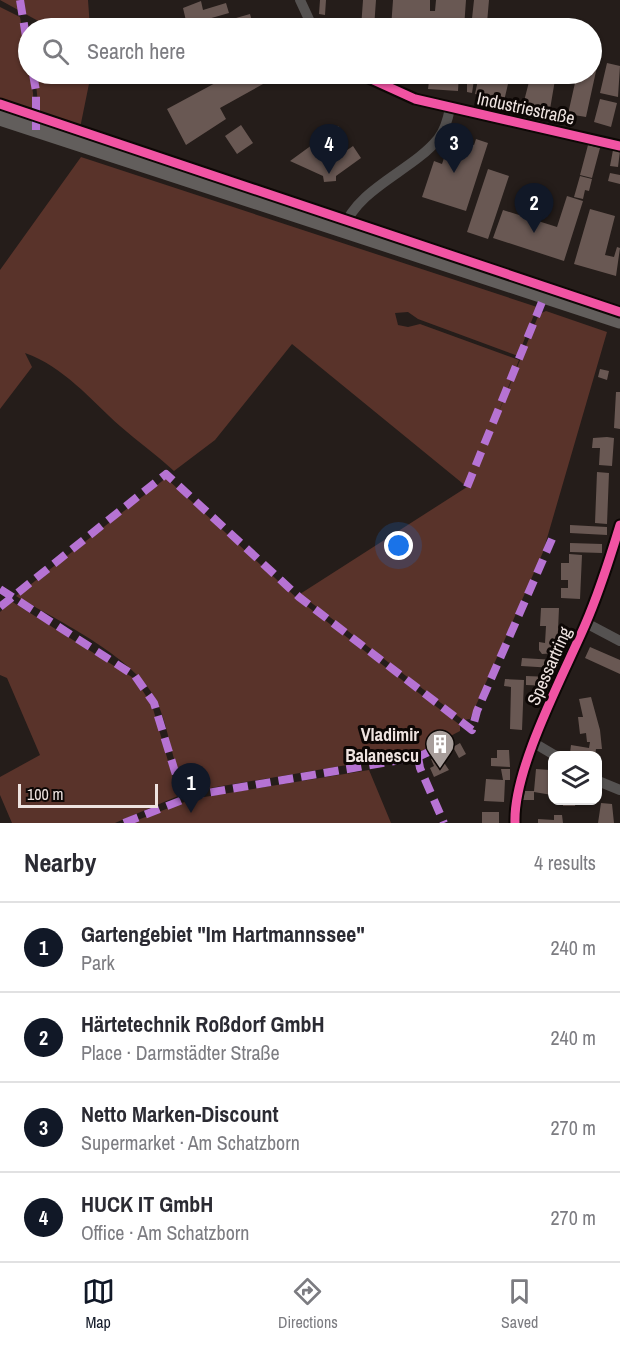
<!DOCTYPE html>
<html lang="en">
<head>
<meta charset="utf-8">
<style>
  :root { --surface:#fff; --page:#f2f2f3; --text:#2b2b33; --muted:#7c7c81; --line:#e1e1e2; --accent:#111827 }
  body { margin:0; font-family:"Archivo Narrow",sans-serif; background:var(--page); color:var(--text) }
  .controls { position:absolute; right:18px; bottom:18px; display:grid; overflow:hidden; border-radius:12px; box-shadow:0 2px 4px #0004 }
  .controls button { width:54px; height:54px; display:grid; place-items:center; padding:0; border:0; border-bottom:2px solid var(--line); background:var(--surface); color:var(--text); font:30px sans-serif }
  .scale { position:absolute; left:18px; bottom:15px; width:140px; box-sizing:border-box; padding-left:6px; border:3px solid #eee3e0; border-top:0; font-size:16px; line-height:21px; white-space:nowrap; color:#eee3e0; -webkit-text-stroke:4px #0d0705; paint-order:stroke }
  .you { position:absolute; left:399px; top:546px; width:21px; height:21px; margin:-15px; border:4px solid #fff; border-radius:50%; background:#1a73e8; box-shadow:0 0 0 9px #1a73e833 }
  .badge { display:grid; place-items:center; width:39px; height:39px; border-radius:50%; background:var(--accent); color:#fff; font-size:20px; font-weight:700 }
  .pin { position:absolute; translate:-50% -50px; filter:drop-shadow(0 2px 3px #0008) }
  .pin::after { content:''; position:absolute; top:32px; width:21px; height:18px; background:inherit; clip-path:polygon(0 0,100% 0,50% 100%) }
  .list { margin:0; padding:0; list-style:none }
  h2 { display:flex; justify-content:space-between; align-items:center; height:78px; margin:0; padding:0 24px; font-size:26px }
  h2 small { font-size:20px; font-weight:400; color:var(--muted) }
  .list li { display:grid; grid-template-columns:39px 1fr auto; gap:18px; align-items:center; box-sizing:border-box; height:90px; padding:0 24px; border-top:2px solid var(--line) }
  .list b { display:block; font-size:22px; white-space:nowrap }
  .list p { margin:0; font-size:20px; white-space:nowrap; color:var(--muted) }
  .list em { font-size:20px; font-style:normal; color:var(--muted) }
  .icon { flex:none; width:33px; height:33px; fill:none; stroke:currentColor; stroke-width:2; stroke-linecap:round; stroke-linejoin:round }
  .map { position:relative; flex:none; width:620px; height:823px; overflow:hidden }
  .search { position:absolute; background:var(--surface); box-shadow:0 2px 4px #0004; left:18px; right:18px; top:18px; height:66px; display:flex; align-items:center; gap:15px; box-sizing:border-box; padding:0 21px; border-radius:33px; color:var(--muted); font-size:22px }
  .sheet { height:438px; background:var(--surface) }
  nav { display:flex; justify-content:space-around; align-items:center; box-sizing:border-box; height:84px; border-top:2px solid var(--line); background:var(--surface); font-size:16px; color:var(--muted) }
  nav a { display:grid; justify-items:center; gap:3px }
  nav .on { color:var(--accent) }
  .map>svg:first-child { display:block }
  .green { fill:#59332a }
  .building { fill:#695853 }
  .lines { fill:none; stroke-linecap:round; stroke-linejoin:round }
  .minor { stroke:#555251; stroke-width:10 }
  .secondary { stroke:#625e5c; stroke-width:15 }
  .quiet { stroke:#b673d3; stroke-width:8; stroke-dasharray:15 8; stroke-linecap:butt }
  .cycleway-casing { stroke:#0d0705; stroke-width:13 }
  .cycleway { stroke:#f153a3; stroke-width:9 }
  .labels { text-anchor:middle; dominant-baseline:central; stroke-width:6; stroke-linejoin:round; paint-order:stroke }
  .street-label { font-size:18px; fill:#eee3e0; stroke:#0d0705 }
  .poi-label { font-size:18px; font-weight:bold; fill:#eee3e0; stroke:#0d0705; text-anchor:end }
</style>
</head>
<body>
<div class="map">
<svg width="620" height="823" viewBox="0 0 620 823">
  <rect width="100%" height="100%" fill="#251d1a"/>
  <path class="green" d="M 0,0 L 88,0 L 90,28 L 51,28 Z
    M 0,7 L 20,17 L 33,93 L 34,113 L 0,102 Z
    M 35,74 L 91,74 L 80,128 L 39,114 Z
    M 81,157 L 537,307 L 518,356 L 418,319 L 408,312 L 395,313 L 398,325 L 408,327 L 420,324 L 519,360 L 493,426 L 539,314 L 546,311 L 607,332 L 543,552 L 470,719 L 463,720 L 300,594 L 467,487 L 292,344 L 215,440 L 174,471 C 157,455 138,442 120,426 C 90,399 64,367 25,353 L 32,367 L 0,409 L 0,270 Z
    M 166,478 L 299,600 L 460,725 L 460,731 L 418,753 L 187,792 C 172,766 170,732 158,704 C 139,659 58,621 16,596 Z
    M 11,601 L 135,679 L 152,705 L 178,796 L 115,823 L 12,823 L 0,795 L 0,777 L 40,755 L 7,678 L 0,675 L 0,612 Z
    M 369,770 L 391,823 L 135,823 L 135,821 L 192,799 Z"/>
  <path class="building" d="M 320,0 L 326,0 L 325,15 L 319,14 Z
    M 363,0 L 376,0 L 374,28 L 361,28 Z
    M 393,0 L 430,0 L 430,11 L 435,11 L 436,0 L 466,0 L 464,28 L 391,28 Z
    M 474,0 L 489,0 L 487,23 L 501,26 L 500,28 L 471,28 Z
    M 201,1 L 203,10 L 226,3 L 229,13 L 187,25 L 183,8 Z
    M 250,14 L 254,28 L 201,28 Z
    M 135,23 L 137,28 L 116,28 Z
    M 592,61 L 598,62 L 586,117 L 568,114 L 577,74 L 592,74 Z
    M 607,63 L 620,66 L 618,97 L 600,93 Z
    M 232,74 L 272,74 L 274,78 L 220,108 L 226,119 L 186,145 L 167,109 Z
    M 430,74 L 459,74 L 458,91 L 428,89 Z
    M 467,74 L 491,74 L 490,78 L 494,81 L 508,84 L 504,101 L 475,94 L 478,80 L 474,80 L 472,93 L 467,92 Z
    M 531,74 L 556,74 L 549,115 L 522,109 Z
    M 600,99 L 617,103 L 611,127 L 594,122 Z
    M 241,125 L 253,143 L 237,154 L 225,136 Z
    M 338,126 L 344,134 L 334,141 L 343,153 L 353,146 L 361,158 L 336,176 L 336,181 L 324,182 L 323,176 L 290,161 Z
    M 451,137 L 474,145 L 476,139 L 488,143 L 466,211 L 422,197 L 434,161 L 442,164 Z
    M 588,145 L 600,148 L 592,178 L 580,175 Z
    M 613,150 L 620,151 L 618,167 L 610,166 Z
    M 488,169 L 509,176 L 488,239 L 467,232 Z
    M 610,173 L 620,175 L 620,184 L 608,181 Z
    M 580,176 L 592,179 L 589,191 L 585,190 L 583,199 L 574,197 Z
    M 567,196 L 583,201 L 564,261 L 493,238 L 503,210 L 557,227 Z
    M 590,209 L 615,216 L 605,255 L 614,257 L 617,247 L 620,248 L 616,276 L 574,264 Z
    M 600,369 L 609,371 L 607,380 L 598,377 Z
    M 616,392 L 620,392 L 620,429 L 614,428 Z
    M 607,437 L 614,438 L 612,466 L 599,465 L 600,448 L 592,448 L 593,438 Z
    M 597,472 L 609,473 L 607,524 L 595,523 Z
    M 570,525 L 607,527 L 607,535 L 570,533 Z
    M 570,543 L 602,544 L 602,553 L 570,552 Z
    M 569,554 L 582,555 L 580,599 L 561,598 L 561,588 L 568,588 L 568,580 L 561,580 L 561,563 L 569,563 Z
    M 541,608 L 559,608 L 557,653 L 542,654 L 539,650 L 539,642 L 545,643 L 546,626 L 540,626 Z
    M 590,647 L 620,660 L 620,674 L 585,658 Z
    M 522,658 L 555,660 L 554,668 L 521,666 Z
    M 526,676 L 550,677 L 550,686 L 526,685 Z
    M 505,679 L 524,680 L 522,730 L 510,729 L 511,687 L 504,686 Z
    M 591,697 L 600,730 L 602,749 L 596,749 L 595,756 L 570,753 L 571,745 L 589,748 L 590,742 L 587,742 L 586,733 L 580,734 L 578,717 L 583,717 L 579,699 Z
    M 460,743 L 466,754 L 459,758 L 453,747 Z
    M 497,750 L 509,750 L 510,767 L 491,766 L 491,758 L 497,758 Z
    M 439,755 L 449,770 L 434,777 L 430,768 L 434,766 L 431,759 Z
    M 501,769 L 510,769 L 510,780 L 505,780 L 504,802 L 484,801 L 486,779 L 503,780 Z
    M 536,769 L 550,770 L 552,795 L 534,792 L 534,800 L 523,800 L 525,791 L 534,791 Z
    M 563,801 L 576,801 L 575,806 L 563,806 Z
    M 601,803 L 612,804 L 614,823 L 598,823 Z
    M 482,812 L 499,812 L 499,823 L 482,823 Z
    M 554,815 L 562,815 L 563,823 L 538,823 L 538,819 L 554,820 Z"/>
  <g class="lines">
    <path class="minor" d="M 300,0 L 313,28
      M 360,74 L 415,99 L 620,146
      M 343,229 C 359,187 412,171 438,139 C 445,130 448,119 450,108
      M 586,623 L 620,641
      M 534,743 L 556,756
      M 598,781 L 620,790
      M 515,823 C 513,769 563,676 585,625 C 599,593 610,558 620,525"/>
    <path class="secondary" d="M 0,118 L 620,321"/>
    <path class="quiet" d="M 20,0 L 28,49
      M 33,74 L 36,91 L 36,130
      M 467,487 L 544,297
      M 0,589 L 135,676 L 154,703 L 183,798
      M 0,607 L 166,474 L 299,597 L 472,730 L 477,711 L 552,539
      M 418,757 L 420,768 L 444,823
      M 124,823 L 195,795 L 418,757 L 441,746"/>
    <g class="cycleway-casing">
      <path id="cycleway" d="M 360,74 L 415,99 L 620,146
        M 0,104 L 620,312
        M 515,823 C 513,769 563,676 585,625 C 599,593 610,558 620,525"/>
    </g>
    <use href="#cycleway" class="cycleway"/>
  </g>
  <defs>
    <g id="building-pin" transform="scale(1.5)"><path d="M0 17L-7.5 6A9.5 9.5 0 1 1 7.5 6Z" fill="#a89e9b" stroke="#0d0705"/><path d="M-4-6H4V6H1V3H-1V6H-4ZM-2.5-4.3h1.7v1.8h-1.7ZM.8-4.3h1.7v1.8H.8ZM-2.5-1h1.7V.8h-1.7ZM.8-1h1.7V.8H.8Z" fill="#fff"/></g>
  </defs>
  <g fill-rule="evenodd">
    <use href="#building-pin" x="440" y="744"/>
  </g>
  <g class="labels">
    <g class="street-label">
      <text transform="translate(526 108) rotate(12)">Industriestraße</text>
      <text transform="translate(549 666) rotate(-66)">Spessartring</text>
    </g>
    <g class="poi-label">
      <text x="419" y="734">Vladimir<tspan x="419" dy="21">Balanescu</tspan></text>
    </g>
  </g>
</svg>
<div class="controls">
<button><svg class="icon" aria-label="layers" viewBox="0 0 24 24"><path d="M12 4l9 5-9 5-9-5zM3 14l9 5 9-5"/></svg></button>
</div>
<div class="scale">100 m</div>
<div class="you"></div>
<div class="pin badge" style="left:191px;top:813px">1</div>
<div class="pin badge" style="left:534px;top:233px">2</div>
<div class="pin badge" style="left:454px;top:173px">3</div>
<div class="pin badge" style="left:329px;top:174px">4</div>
<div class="search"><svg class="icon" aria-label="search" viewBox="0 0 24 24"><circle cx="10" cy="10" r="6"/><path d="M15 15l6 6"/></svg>Search here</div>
</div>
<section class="sheet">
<h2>Nearby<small>4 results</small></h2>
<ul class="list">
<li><span class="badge">1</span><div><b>Gartengebiet &quot;Im Hartmannssee&quot;</b><p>Park</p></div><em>240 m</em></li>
<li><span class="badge">2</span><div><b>Härtetechnik Roßdorf GmbH</b><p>Place · Darmstädter Straße</p></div><em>240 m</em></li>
<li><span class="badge">3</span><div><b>Netto Marken-Discount</b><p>Supermarket · Am Schatzborn</p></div><em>270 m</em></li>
<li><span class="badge">4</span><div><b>HUCK IT GmbH</b><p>Office · Am Schatzborn</p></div><em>270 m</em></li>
</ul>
</section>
<nav>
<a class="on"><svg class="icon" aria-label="map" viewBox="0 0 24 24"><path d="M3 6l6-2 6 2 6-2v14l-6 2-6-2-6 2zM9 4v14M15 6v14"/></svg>Map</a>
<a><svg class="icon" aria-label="directions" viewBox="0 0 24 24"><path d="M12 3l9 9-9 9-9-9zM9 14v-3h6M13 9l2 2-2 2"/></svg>Directions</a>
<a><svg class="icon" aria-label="saved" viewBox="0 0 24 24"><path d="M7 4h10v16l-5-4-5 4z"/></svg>Saved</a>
</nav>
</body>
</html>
